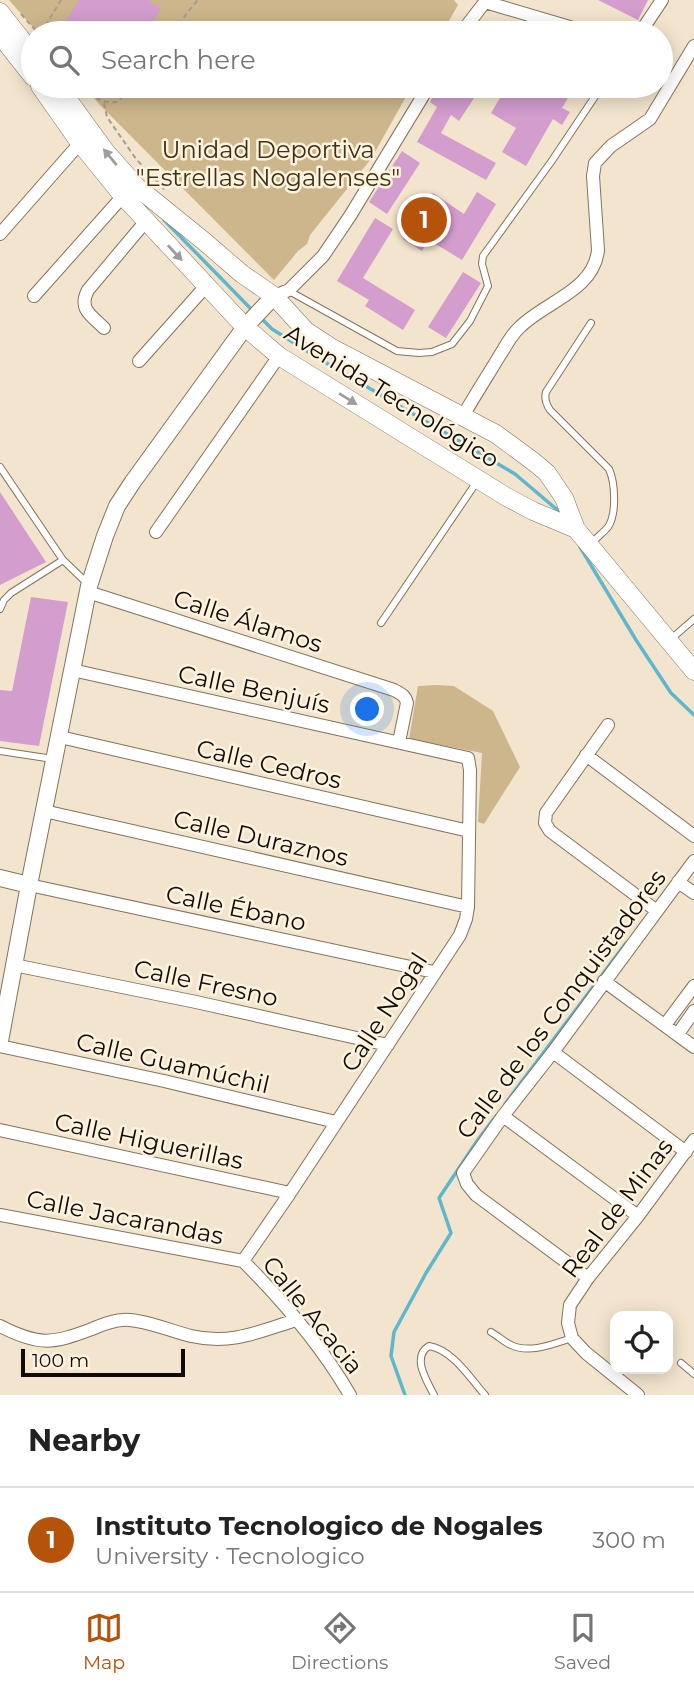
<!DOCTYPE html>
<html lang="en">
<head>
<meta charset="utf-8">
<style>
  :root { --surface:#fff; --page:#f2f2f2; --text:#222; --muted:#767676; --line:#e0e0e0; --accent:#b45309 }
  body { margin:0; font-family:Montserrat,sans-serif; background:var(--page); color:var(--text) }
  .controls { position:absolute; right:21px; bottom:21px; display:grid; overflow:hidden; border-radius:14px; box-shadow:0 4px 18px #0003 }
  .controls button { width:63px; height:63px; display:grid; place-items:center; padding:0; border:0; border-bottom:2px solid var(--line); background:var(--surface); color:var(--text); font:35px sans-serif }
  .scale { position:absolute; left:21px; bottom:18px; width:164px; box-sizing:border-box; padding-left:7px; border:4px solid #100b04; border-top:0; font-size:19px; line-height:24px; white-space:nowrap; color:#100b04; -webkit-text-stroke:5px #fef3df; paint-order:stroke }
  .you { position:absolute; left:368px; top:710px; width:24px; height:24px; margin:-18px; border:5px solid #fff; border-radius:50%; background:#1a73e8; box-shadow:0 0 0 10px #1a73e833 }
  .badge { display:grid; place-items:center; width:46px; height:46px; border-radius:50%; background:var(--accent); color:#fff; font-size:23px; font-weight:700 }
  .pin { position:absolute; translate:-50% -50%; border:4px solid #fff; box-shadow:0 2px 7px #0006 }
  .list { margin:0; padding:0; list-style:none }
  h2 { display:flex; justify-content:space-between; align-items:center; height:91px; margin:0; padding:0 28px; font-size:30px }
  h2 small { font-size:23px; font-weight:400; color:var(--muted) }
  .list li { display:grid; grid-template-columns:46px 1fr auto; gap:21px; align-items:center; box-sizing:border-box; height:105px; padding:0 28px; border-top:2px solid var(--line) }
  .list b { display:block; font-size:26px; white-space:nowrap }
  .list p { margin:0; font-size:23px; white-space:nowrap; color:var(--muted) }
  .list em { font-size:23px; font-style:normal; color:var(--muted) }
  .icon { flex:none; width:38px; height:38px; fill:none; stroke:currentColor; stroke-width:2; stroke-linecap:round; stroke-linejoin:round }
  .map { position:relative; flex:none; width:694px; height:1395px; overflow:hidden }
  .search { position:absolute; background:var(--surface); box-shadow:0 4px 18px #0003; left:21px; right:21px; top:21px; height:77px; display:flex; align-items:center; gap:18px; box-sizing:border-box; padding:0 24px; border-radius:38px; color:var(--muted); font-size:26px }
  .sheet { height:196px; background:var(--surface) }
  nav { display:flex; justify-content:space-around; align-items:center; box-sizing:border-box; height:98px; border-top:2px solid var(--line); background:var(--surface); font-size:19px; color:var(--muted) }
  nav a { display:grid; justify-items:center; gap:4px }
  nav .on { color:var(--accent) }
  .map>svg:first-child { display:block }
  .green { fill:#cdb68b }
  .lines { fill:none; stroke-linecap:round; stroke-linejoin:round }
  .stream { stroke:#5eb7cd; stroke-width:3.5 }
  .building { fill:#d39dcd }
  .service-casing { stroke:#81745e; stroke-width:8 }
  .minor-casing { stroke:#81745e; stroke-width:14 }
  .tertiary-casing { stroke:#81745e; stroke-width:18 }
  .secondary-casing { stroke:#81745e; stroke-width:19 }
  .path { stroke:#a89c8a; stroke-width:2; stroke-dasharray:5 3.5; stroke-linecap:butt }
  .service { stroke:#fff; stroke-width:6 }
  .minor { stroke:#fff; stroke-width:12 }
  .tertiary { stroke:#fff; stroke-width:16 }
  .secondary { stroke:#fff; stroke-width:18 }
  .oneway { fill:#9f9d9b }
  .labels { text-anchor:middle; dominant-baseline:central; stroke-width:5; stroke-linejoin:round; paint-order:stroke }
  .park-label { font-size:24px; fill:#3f3114; stroke:#fef3df }
  .street-label { font-size:24px; fill:#100b04; stroke:#fef3df }
</style>
</head>
<body>
<div class="map">
<svg width="694" height="1395" viewBox="0 0 694 1395">
  <rect width="100%" height="100%" fill="#f3e5cd"/>
  <path class="green" d="M 9,0 L 454,0 L 458,5 L 442,33 L 38,33 Z
    M 83,86 L 412,86 L 371,159 L 310,235 L 307,244 L 298,251 L 274,280 L 100,105 Z
    M 437,685 L 454,686 L 493,711 L 520,767 L 484,824 L 478,822 L 482,753 L 409,739 L 418,686 Z"/>
  <g class="lines">
    <path class="stream" d="M 164,220 L 254,312
      M 260,317 L 272,329 L 318,358 L 515,474 L 561,513
      M 580,547 L 636,640 L 671,693 L 694,715
      M 505,1104 L 626,943
      M 405,1395 L 391,1356 L 394,1332 L 426,1273 L 451,1233 L 439,1198 L 477,1141 L 496,1116"/>
  </g>
  <path class="building" d="M 79,0 L 148,0 L 161,9 L 145,33 L 67,33 L 60,29 Z
    M 598,0 L 648,0 L 638,20 Z
    M 438,86 L 482,86 L 459,121 L 451,115 L 441,133 L 496,163 L 486,180 L 417,142 L 437,107 L 430,102 Z
    M 507,86 L 575,86 L 562,108 L 570,112 L 562,125 L 553,119 L 526,166 L 502,152 L 516,128 L 491,113 Z
    M 402,151 L 420,163 L 387,214 L 369,202 Z
    M 477,192 L 496,204 L 462,260 L 429,240 L 422,251 L 403,239 L 433,193 L 464,214 Z
    M 375,218 L 393,229 L 363,278 L 415,310 L 403,330 L 365,306 L 369,300 L 337,281 Z
    M 463,272 L 481,283 L 446,338 L 428,327 Z
    M 0,492 L 46,562 L 0,585 Z
    M 31,597 L 68,602 L 39,746 L 0,741 L 0,690 L 12,691 Z"/>
  <g class="lines">
    <g class="service-casing">
      <path id="service" d="M 529,33 L 531,16
        M 289,291 L 397,351 L 419,353 L 432,352 L 452,344 L 470,321 L 488,286 L 482,264 L 483,256 L 551,162 L 602,86
        M 591,323 L 546,392 C 544,399 546,404 550,410 L 609,469 C 615,482 617,514 608,527 C 603,533 596,538 591,544
        M 0,467 L 63,560 L 89,585
        M 0,609 L 4,600 L 11,593 L 63,560
        M 381,623 L 478,480
        M 671,639 L 694,619
        M 0,751 L 53,759
        M 491,1332 C 498,1336 504,1342 511,1345 C 530,1354 553,1344 572,1338
        M 681,1363 L 694,1374
        M 434,1395 C 427,1381 411,1357 429,1346 C 453,1350 470,1378 485,1395"/>
    </g>
    <g class="minor-casing">
      <path id="minor" d="M 461,33 L 485,2 L 590,33
        M 640,33 L 662,0
        M 0,234 L 80,143
        M 34,296 L 123,196
        M 274,296 L 289,290 L 323,256 L 350,216 L 429,86
        M 104,328 C 91,315 78,309 88,290 L 146,221
        M 139,361 L 206,286
        M 463,416 C 475,395 488,375 500,355 C 506,346 511,335 519,328 C 544,302 594,291 598,250 L 593,176 L 595,163 L 611,146 L 650,119 L 694,46
        M 156,532 L 279,356
        M 88,592 L 394,690 C 401,694 405,695 407,703 L 399,742
        M 72,670 L 468,758 L 470,770 L 468,907 L 466,919 L 460,935 L 290,1193 L 243,1261
        M 608,725 L 546,813 L 545,823 L 550,831 L 657,911
        M 60,737 L 469,831
        M 586,755 L 694,836
        M 44,811 L 468,907
        M 678,882 L 694,893
        M 29,885 L 434,972
        M 14,965 L 196,1002 L 388,1045
        M 604,981 L 694,1047
        M 665,1025 L 694,986
        M 678,1034 L 694,1011
        M 0,1046 L 164,1081 L 336,1122
        M 553,1052 L 686,1152
        M 503,1116 L 638,1216
        M 0,1130 L 290,1193
        M 0,1215 L 243,1261
        M 243,1261 C 282,1300 322,1347 350,1395
        M 588,1278 L 476,1195 L 467,1184 L 463,1173 L 503,1116 L 553,1052 L 694,861
        M 0,1326 C 39,1346 52,1344 92,1329 C 102,1325 112,1320 123,1320 C 139,1318 174,1332 191,1336 C 231,1345 258,1332 296,1320
        M 638,1395 L 586,1353 L 572,1338 L 568,1323 L 570,1305 L 588,1278 L 638,1216 L 694,1140"/>
    </g>
    <g class="tertiary-casing">
      <path id="tertiary" d="M 0,878 L 29,885
        M 0,1041 L 29,885 L 89,586 L 105,536 L 117,506 L 132,483 L 245,327 L 274,296"/>
    </g>
    <g class="secondary-casing">
      <path id="secondary" d="M 0,12 L 33,54
        M 0,35 L 33,77
        M 40,86 L 80,143 L 123,196 L 245,327 L 279,356 L 505,496 L 533,511 L 576,529
        M 58,86 L 106,152 L 137,187 L 205,242 L 242,274 L 274,296 L 306,331 L 332,348 L 496,434 L 534,462 L 547,473 L 564,498 L 576,529 L 694,671"/>
    </g>
    <path class="path" d="M 21,14 L 38,33
      M 41,33 L 61,0
      M 176,33 L 186,14 L 198,0
      M 84,86 C 96,99 100,103 118,102 L 131,86
      M 237,86 L 249,95
      M 104,103 L 107,117 L 136,159 L 166,191"/>
    <use href="#service" class="service"/>
    <use href="#minor" class="minor"/>
    <use href="#tertiary" class="tertiary"/>
    <use href="#secondary" class="secondary"/>
  </g>
  <defs><path id="oneway-solid" d="M-6-.8H1V-3.2L6.5 0L1 3.2V.8H-6Z" transform="scale(1.75)"/></defs>
  <g class="oneway">
    <use href="#oneway-solid" transform="translate(110 157) rotate(-129)"/>
    <use href="#oneway-solid" transform="translate(175 253) rotate(47)"/>
    <use href="#oneway-solid" transform="translate(348 399) rotate(32)"/>
  </g>
  <g class="labels">
    <g class="park-label">
      <text x="268" y="149">Unidad Deportiva<tspan x="268" dy="28">"Estrellas Nogalenses"</tspan></text>
    </g>
    <g class="street-label">
      <text transform="translate(392 396) rotate(32)">Avenida Tecnológico</text>
      <text transform="translate(248 621) rotate(18)">Calle Álamos</text>
      <text transform="translate(254 689) rotate(12)">Calle Benjuís</text>
      <text transform="translate(269 764) rotate(13)">Calle Cedros</text>
      <text transform="translate(261 838) rotate(13)">Calle Duraznos</text>
      <text transform="translate(236 908) rotate(12)">Calle Ébano</text>
      <text transform="translate(206 983) rotate(12)">Calle Fresno</text>
      <text transform="translate(561 1004) rotate(-53)">Calle de los Conquistadores</text>
      <text transform="translate(384 1012) rotate(-57)">Calle Nogal</text>
      <text transform="translate(173 1063) rotate(13)">Calle Guamúchil</text>
      <text transform="translate(149 1141) rotate(12)">Calle Higuerillas</text>
      <text transform="translate(617 1208) rotate(-53)">Real de Minas</text>
      <text transform="translate(125 1217) rotate(11)">Calle Jacarandas</text>
      <text transform="translate(313 1315) rotate(51)">Calle Acacia</text>
    </g>
  </g>
</svg>
<div class="controls">
<button><svg class="icon" aria-label="locate" viewBox="0 0 24 24"><circle cx="12" cy="12" r="6"/><path d="M12 2v4M12 18v4M2 12h4M18 12h4"/></svg></button>
</div>
<div class="scale">100 m</div>
<div class="you"></div>
<div class="pin badge" style="left:424px;top:220px">1</div>
<div class="search"><svg class="icon" aria-label="search" viewBox="0 0 24 24"><circle cx="10" cy="10" r="6"/><path d="M15 15l6 6"/></svg>Search here</div>
</div>
<section class="sheet">
<h2>Nearby<small></small></h2>
<ul class="list">
<li><span class="badge">1</span><div><b>Instituto Tecnologico de Nogales</b><p>University · Tecnologico</p></div><em>300 m</em></li>
</ul>
</section>
<nav>
<a class="on"><svg class="icon" aria-label="map" viewBox="0 0 24 24"><path d="M3 6l6-2 6 2 6-2v14l-6 2-6-2-6 2zM9 4v14M15 6v14"/></svg>Map</a>
<a><svg class="icon" aria-label="directions" viewBox="0 0 24 24"><path d="M12 3l9 9-9 9-9-9zM9 14v-3h6M13 9l2 2-2 2"/></svg>Directions</a>
<a><svg class="icon" aria-label="saved" viewBox="0 0 24 24"><path d="M7 4h10v16l-5-4-5 4z"/></svg>Saved</a>
</nav>
</body>
</html>
